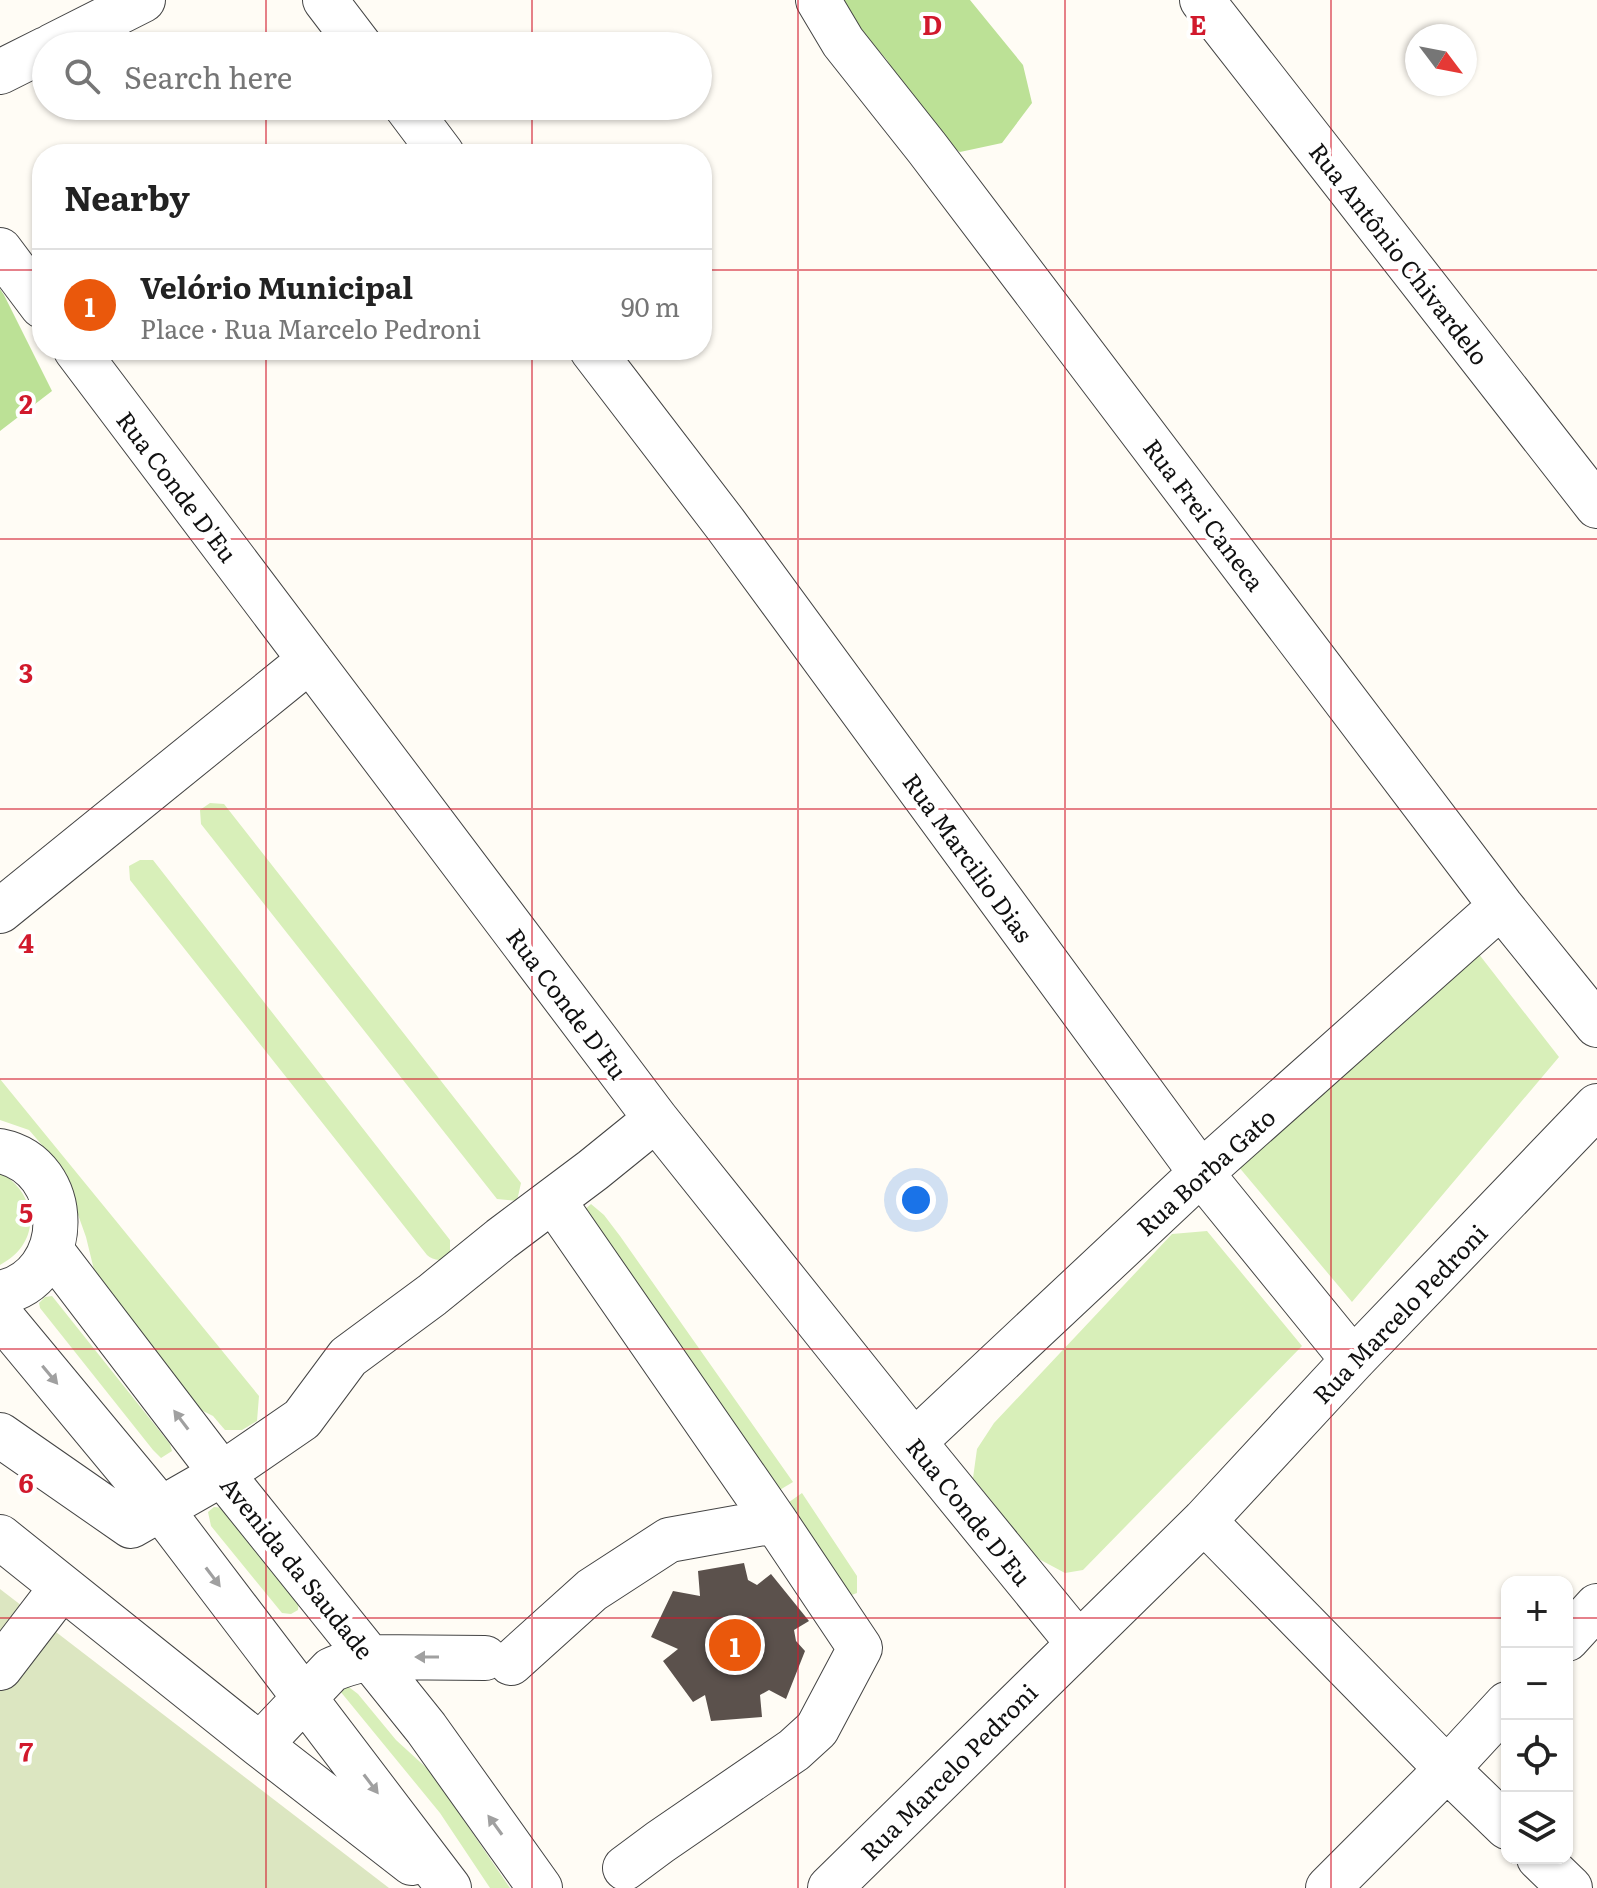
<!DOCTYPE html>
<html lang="en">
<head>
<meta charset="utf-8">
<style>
  :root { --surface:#fff; --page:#f6f6f6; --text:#222; --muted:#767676; --line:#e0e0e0; --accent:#ea580c }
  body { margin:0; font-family:Literata,serif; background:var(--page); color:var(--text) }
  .controls { position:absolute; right:24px; bottom:24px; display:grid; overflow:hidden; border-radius:16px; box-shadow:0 2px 6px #0004 }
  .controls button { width:72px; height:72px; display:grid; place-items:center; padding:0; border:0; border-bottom:2px solid var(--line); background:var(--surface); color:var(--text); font:40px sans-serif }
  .compass { position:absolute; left:1405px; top:24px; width:72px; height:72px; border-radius:50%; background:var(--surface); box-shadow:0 2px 6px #0004; rotate:122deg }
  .you { position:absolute; left:916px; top:1200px; width:28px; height:28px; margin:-20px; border:6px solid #fff; border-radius:50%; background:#1a73e8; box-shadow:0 0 0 12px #1a73e833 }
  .badge { display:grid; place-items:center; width:52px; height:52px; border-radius:50%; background:var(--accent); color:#fff; font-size:26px; font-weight:700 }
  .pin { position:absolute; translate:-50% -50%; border:4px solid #fff; box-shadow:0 2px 8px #0006 }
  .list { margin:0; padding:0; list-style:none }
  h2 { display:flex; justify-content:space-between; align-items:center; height:104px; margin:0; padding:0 32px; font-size:34px }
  h2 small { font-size:26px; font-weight:400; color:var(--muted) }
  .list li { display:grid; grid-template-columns:52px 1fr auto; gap:24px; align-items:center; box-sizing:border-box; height:112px; padding:0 32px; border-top:2px solid var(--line) }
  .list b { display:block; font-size:30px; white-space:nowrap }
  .list p { margin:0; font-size:26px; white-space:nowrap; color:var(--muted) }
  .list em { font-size:26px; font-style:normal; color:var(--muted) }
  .icon { flex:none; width:44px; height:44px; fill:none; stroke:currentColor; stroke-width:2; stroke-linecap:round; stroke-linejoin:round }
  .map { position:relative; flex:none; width:1597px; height:1888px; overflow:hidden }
  .search { position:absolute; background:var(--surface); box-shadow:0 2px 6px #0004; left:32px; top:32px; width:680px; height:88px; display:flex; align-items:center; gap:20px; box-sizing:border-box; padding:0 28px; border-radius:44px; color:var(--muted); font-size:30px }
  .panel { position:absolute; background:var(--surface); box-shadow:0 2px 6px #0004; left:32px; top:144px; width:680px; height:216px; border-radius:32px }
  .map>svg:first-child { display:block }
  .green { fill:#d8efb9 }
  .forest { fill:#bce196 }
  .cemetery { fill:#dce6c1 }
  .building { fill:#5b514c }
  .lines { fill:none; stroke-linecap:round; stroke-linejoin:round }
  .minor-casing { stroke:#444; stroke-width:46 }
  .minor { stroke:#fff; stroke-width:44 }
  .oneway { fill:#a0a0a0 }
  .grid { fill:none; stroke:#d1192c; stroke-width:2; stroke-opacity:0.55 }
  .labels { text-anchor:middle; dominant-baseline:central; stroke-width:8; stroke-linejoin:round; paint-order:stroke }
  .street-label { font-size:24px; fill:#111; stroke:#fff }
  .grid-label { font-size:26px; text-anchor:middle; font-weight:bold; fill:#d1192c; stroke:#fff; stroke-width:8; stroke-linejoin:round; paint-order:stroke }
</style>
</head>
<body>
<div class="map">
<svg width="1597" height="1888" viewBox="0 0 1597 1888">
  <rect width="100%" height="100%" fill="#fffcf5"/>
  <path class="green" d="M 210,803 L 224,804 L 521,1183 L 517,1201 L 497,1199 L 201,824 L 200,810 Z
    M 140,860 L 153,860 L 450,1240 C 450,1241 450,1251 450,1252 C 447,1263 433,1261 427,1255 L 130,880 L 129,866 Z
    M 1478,953 L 1559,1057 L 1352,1302 L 1238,1166 Z
    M 0,1079 L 259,1396 L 257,1421 L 242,1430 L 225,1430 L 213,1416 L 199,1409 L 95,1274 L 86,1237 L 61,1167 L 29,1130 L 0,1120 Z
    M 0,1172 C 39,1195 42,1243 0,1265 Z
    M 591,1204 L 604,1215 L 620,1236 L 793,1482 L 773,1494 L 582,1212 Z
    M 1207,1231 L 1302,1346 L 1083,1570 L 1065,1573 L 1037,1558 L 973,1478 L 977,1449 L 994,1423 L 1172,1234 Z
    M 52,1296 L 170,1444 L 172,1451 L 161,1458 L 153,1450 L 40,1308 L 39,1303 L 45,1297 Z
    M 802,1493 L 857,1576 L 857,1593 L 849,1596 L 782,1507 Z
    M 214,1507 L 225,1508 L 299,1599 L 298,1610 L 291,1614 L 282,1613 L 211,1526 L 208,1512 Z
    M 341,1681 L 358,1694 L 396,1740 L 431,1772 L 510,1888 L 490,1888 L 440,1813 L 340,1691 Z"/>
  <path class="forest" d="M 834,0 L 970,0 L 1023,65 L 1032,103 L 1002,143 L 960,152 L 922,125 L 887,60 Z
    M 0,289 L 4,295 L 52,391 L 0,431 Z"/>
  <path class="cemetery" d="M 0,1589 L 389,1888 L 0,1888 Z"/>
  <path class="building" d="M 744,1563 L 748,1580 L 757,1585 L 771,1574 L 809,1621 L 794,1630 L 796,1641 L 805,1651 L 786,1699 L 769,1690 L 760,1695 L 762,1717 L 711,1721 L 705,1695 L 693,1702 L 663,1661 L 678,1649 L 651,1637 L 673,1591 L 700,1596 L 698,1571 Z"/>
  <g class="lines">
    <g class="minor-casing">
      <path id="minor" d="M 325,0 L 360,46
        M 818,0 L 843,42 L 927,148 L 1501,906 L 1597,1025
        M 1202,0 L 1597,506
        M 52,46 L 143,0
        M 0,72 L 46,49
        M 406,106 L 442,154
        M 0,250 L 42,306
        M 76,350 L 656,1119 L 914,1442 L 1078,1643
        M 592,350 L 726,525 L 1201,1173 L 1353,1360
        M 0,911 L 310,660
        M 0,1151 C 74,1166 74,1278 0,1293
        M 553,1200 L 775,1521 L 860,1648 L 817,1729 L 794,1750 L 660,1842 L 625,1868
        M 51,1250 L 222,1474 L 426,1728 L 540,1888
        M 0,1315 L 161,1509 L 449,1888
        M 0,1435 L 131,1526 L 222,1474 L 302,1419 L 348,1357 L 432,1295 L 501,1239 L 593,1170 L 656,1119
        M 914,1442 L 1201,1173 L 1501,906
        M 1204,1521 L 1447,1769 L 1507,1827
        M 0,1537 L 260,1745 L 412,1863
        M 1567,1639 L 1597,1606
        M 511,1663 L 592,1590 L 669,1540 L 775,1521
        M 0,1668 L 62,1587
        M 260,1745 L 331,1670 C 343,1664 357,1662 370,1657 L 485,1658
        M 1539,1858 L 1570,1888
        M 830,1888 L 1204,1521 L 1353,1360 L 1597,1106
        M 1328,1888 L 1447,1769 L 1507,1704"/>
    </g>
    <use href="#minor" class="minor"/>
  </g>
  <defs><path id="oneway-solid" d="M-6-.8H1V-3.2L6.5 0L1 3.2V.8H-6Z" transform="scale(2)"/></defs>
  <g class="oneway">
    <use href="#oneway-solid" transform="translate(50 1375) rotate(50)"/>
    <use href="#oneway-solid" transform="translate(181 1420) rotate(-127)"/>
    <use href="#oneway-solid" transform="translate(213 1577) rotate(53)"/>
    <use href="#oneway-solid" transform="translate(427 1657) rotate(-180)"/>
    <use href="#oneway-solid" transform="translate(371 1784) rotate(53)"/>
    <use href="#oneway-solid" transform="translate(495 1825) rotate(-126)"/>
  </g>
  <path class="grid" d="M 266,0 L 266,46M 532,0 L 532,46M 798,0 L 798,1888M 1065,0 L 1065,1888M 1331,0 L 1331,1888M 266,106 L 266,154M 532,106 L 532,154M 0,270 L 42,270M 702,270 L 1597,270M 266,350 L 266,1888M 532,350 L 532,1888M 0,539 L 1597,539M 0,809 L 1597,809M 0,1079 L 1597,1079M 0,1349 L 1597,1349M 0,1618 L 1507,1618M 1567,1618 L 1597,1618"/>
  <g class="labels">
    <g class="street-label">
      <text transform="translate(1400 253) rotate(52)">Rua Antônio Chivardelo</text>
      <text transform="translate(178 486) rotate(53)">Rua Conde D'Eu</text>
      <text transform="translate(1205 514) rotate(53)">Rua Frei Caneca</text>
      <text transform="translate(969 857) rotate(54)">Rua Marcilio Dias</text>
      <text transform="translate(568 1003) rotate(53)">Rua Conde D'Eu</text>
      <text transform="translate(1205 1171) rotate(-42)">Rua Borba Gato</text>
      <text transform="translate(1399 1313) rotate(-46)">Rua Marcelo Pedroni</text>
      <text transform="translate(970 1511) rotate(51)">Rua Conde D'Eu</text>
      <text transform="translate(298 1567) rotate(51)">Avenida da Saudade</text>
      <text transform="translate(948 1771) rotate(-45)">Rua Marcelo Pedroni</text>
    </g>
  </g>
  <g class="grid-label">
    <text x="932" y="35">D</text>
    <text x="1198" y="35">E</text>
    <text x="26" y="414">2</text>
    <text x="26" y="683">3</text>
    <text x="26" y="953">4</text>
    <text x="26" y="1223">5</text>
    <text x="26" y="1493">6</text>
    <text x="26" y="1762">7</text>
  </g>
</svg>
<div class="controls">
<button>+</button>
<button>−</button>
<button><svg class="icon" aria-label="locate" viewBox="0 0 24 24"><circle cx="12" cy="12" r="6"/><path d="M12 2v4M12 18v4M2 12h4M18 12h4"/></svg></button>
<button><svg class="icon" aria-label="layers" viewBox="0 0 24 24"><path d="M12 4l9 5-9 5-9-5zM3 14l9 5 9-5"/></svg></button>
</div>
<svg class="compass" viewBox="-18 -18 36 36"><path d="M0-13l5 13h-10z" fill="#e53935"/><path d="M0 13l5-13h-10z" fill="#767676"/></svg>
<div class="you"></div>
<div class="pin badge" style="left:735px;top:1645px">1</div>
<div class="search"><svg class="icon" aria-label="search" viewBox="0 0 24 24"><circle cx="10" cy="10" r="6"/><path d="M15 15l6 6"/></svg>Search here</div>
<section class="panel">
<h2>Nearby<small></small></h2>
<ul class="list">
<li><span class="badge">1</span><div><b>Velório Municipal</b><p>Place · Rua Marcelo Pedroni</p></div><em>90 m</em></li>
</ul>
</section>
</div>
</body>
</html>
